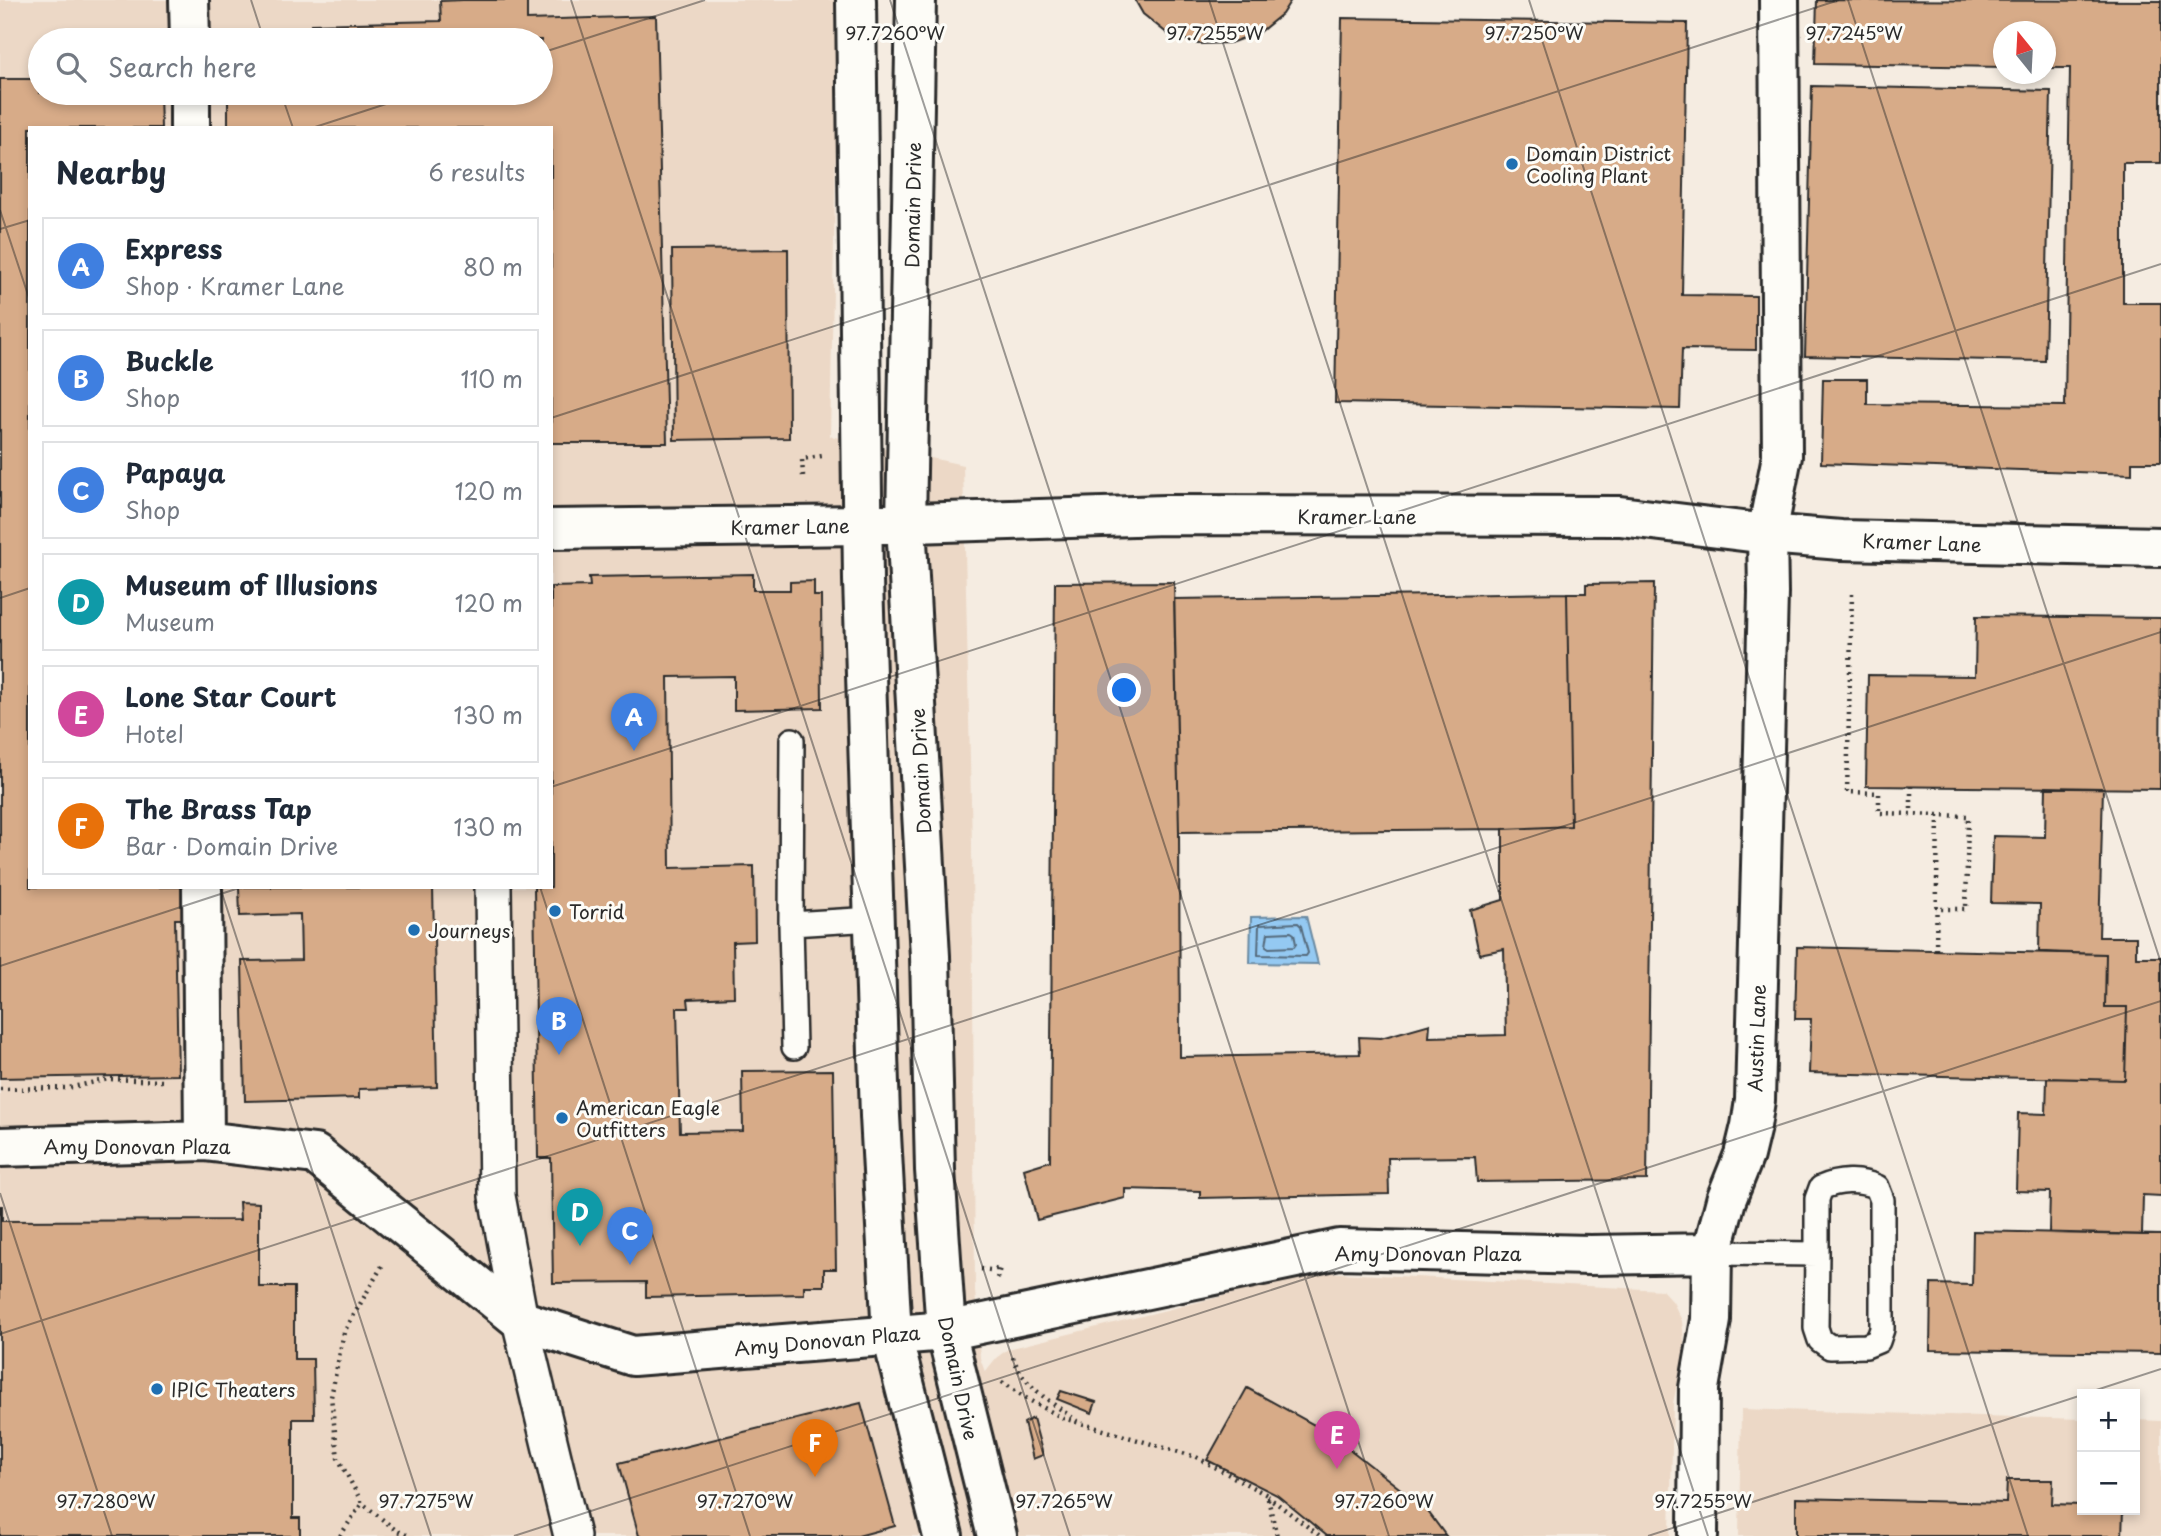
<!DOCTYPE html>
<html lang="en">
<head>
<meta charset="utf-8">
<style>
  :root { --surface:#fff; --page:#f2f2f3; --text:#1f2937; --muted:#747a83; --line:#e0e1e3; --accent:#2563eb }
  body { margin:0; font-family:"Playpen Sans",sans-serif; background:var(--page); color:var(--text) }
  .controls { position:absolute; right:21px; bottom:21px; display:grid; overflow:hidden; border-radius:0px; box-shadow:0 4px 10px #0003 }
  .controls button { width:63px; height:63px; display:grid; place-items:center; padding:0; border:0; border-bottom:2px solid var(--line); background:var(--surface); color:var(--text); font:35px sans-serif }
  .compass { position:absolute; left:1993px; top:21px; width:63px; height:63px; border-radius:50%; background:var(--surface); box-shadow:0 4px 10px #0003; rotate:342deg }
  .you { position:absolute; left:1125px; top:691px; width:24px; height:24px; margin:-18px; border:5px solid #fff; border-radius:50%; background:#1a73e8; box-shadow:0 0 0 10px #1a73e833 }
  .badge { display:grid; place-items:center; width:46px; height:46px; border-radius:50%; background:var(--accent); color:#fff; font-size:23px; font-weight:700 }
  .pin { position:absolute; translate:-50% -58px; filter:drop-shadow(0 2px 4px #0008) }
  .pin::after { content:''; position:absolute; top:37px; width:24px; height:21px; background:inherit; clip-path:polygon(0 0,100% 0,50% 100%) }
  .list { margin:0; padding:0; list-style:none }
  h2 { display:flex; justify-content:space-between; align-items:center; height:91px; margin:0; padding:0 28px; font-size:30px }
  h2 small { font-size:23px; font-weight:400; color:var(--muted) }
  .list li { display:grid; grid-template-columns:46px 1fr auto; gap:21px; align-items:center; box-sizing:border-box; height:98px; margin:0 14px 14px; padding:0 14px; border:2px solid var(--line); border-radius:0px }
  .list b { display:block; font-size:26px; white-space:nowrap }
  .list p { margin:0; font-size:23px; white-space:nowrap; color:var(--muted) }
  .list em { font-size:23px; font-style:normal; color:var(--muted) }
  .icon { flex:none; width:38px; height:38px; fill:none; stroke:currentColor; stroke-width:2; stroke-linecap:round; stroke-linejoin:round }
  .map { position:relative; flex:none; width:2161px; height:1536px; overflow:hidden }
  .search { position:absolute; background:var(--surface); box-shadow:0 4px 10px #0003; left:28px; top:28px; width:525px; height:77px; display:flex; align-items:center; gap:18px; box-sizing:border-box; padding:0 24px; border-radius:38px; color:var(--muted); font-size:26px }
  .panel { position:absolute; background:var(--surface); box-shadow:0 4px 10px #0003; left:28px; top:126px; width:525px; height:763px; border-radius:0px }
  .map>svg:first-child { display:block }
  .built { fill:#ecd8c6; fill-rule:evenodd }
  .water { fill:#94c9f2; stroke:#6a8aa2; stroke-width:2 }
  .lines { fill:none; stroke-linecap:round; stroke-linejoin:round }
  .shore { stroke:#556a7b; stroke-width:2 }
  .building { fill:#d7ab88; stroke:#2b2b2b; stroke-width:2 }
  .service-casing { stroke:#2b2b2b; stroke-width:28 }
  .pedestrian-casing { stroke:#2b2b2b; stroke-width:40 }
  .minor-casing { stroke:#2b2b2b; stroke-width:44 }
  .tertiary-casing { stroke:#2b2b2b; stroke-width:44 }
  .path { stroke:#2b2b2b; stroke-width:4.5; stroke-dasharray:2 5; stroke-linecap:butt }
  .service { stroke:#fdfcf7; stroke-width:23 }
  .pedestrian { stroke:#fdfcf7; stroke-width:35 }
  .minor { stroke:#fdfcf7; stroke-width:38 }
  .tertiary { stroke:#fdfcf7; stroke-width:38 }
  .ticks { fill:none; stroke:#2b2b2b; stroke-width:2; stroke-opacity:0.45 }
  .poi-dot { fill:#1f6fb2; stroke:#fdfcf7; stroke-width:2.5 }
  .labels { text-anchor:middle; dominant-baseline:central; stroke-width:6; stroke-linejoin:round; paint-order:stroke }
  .poi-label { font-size:19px; fill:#2b2b2b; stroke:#fdfcf7; text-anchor:start }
  .street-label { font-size:19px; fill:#2b2b2b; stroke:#fdfcf7 }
  .ticks-label { font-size:18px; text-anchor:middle; fill:#2b2b2b; stroke:#fdfcf7; stroke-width:6; stroke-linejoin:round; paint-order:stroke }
</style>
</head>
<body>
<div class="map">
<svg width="2161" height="1536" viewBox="0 0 2161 1536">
  <rect width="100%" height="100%" fill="#f5ece1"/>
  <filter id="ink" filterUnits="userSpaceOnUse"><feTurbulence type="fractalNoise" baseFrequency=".0143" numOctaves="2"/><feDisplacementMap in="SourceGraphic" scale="14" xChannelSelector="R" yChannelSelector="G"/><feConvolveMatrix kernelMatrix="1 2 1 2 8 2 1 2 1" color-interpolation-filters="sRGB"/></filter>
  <g filter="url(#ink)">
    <path class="built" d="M 0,0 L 839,0 L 830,436 L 963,465 L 972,843 L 975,1290 L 980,1358 L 985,1372 L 996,1358 L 1008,1349 L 1321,1272 L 1662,1290 L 1673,1302 L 1682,1321 L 1685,1349 L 1673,1403 L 1670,1536 L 0,1536 ZM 40,40 L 541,40 L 541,93 L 40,93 ZM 30,128 L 551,128 L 551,887 L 30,887 Z
      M 1741,1409 L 2082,1419 L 2082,1510 L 2135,1510 L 2135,1420 L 2161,1421 L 2161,1536 L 1739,1536 Z"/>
    <path class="water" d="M 1306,916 L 1318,964 L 1250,963 L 1251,917 Z"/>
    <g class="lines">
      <path class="shore" d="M 1298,923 L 1301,926 L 1308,953 L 1306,956 L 1258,955 L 1259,925 Z
        M 1291,932 L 1294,934 L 1296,944 L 1294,947 L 1269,948 L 1266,946 L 1268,933 Z"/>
    </g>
    <path class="building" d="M 463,0 L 527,0 L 527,20 L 656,16 L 667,443 L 551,443 L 551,128 L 228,128 L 228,93 L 541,93 L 541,40 L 312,40 L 311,24 L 441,21 L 440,1 Z
      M 1135,0 L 1291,0 L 1282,14 L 1260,32 L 1230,43 L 1198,44 L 1168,34 L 1143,14 Z
      M 1817,0 L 2161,1 L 2161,163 L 2123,163 L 2123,303 L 2161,303 L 2161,462 L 2132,462 L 2132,474 L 1821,463 L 1823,379 L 1867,379 L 1867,404 L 2065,406 L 2070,68 L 2046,68 L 2046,32 L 2004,32 L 2004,67 L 1815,64 Z
      M 1342,18 L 1687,23 L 1682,295 L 1756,296 L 1756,350 L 1682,349 L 1680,409 L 1335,403 Z
      M 0,79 L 40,79 L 40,93 L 160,93 L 161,128 L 30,128 L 30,887 L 184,887 L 184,919 L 175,919 L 178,1075 L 0,1078 Z
      M 1812,86 L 2051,91 L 2045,361 L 1805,356 Z
      M 788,249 L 789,438 L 674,440 L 672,250 Z
      M 753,574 L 753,590 L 790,590 L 790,582 L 814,581 L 814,596 L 821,596 L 822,708 L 734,710 L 734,676 L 668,677 L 670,868 L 754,866 L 755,941 L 733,942 L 734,997 L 688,999 L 689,1008 L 677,1008 L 680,1132 L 743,1131 L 742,1071 L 833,1070 L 836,1269 L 824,1269 L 824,1286 L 804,1286 L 804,1294 L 646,1297 L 646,1282 L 553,1283 L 551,1158 L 538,1158 L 534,887 L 551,887 L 551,587 L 590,586 L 589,577 Z
      M 1174,582 L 1179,832 L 1180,1057 L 1360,1054 L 1359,1037 L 1381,1038 L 1430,1024 L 1429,1037 L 1506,1035 L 1504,949 L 1479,954 L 1470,910 L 1503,900 L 1503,829 L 1571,826 L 1567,593 L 1586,593 L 1586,584 L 1654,583 L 1647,1180 L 1477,1182 L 1475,1157 L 1388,1158 L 1389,1194 L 1200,1198 L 1200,1191 L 1125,1189 L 1125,1198 L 1037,1220 L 1024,1169 L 1050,1161 L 1055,583 Z
      M 1567,593 L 1571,826 L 1503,829 L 1179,832 L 1174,599 Z
      M 1976,616 L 2161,618 L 2160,789 L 1866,786 L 1868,675 L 1975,676 Z
      M 2046,787 L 2103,788 L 2099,937 L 2136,937 L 2136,957 L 2161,957 L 2161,1196 L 2143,1195 L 2142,1235 L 2049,1233 L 2050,1192 L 2016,1191 L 2018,1113 L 2046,1114 L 2047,1078 L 2125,1080 L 2127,1007 L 2105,1007 L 2106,954 L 2039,952 L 2040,904 L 1991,903 L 1993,836 L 2045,837 Z
      M 239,887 L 433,887 L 437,1087 L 359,1089 L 359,1098 L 245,1101 L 242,961 L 301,960 L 300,914 L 240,916 Z
      M 1797,947 L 2106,954 L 2105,1007 L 2127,1007 L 2125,1080 L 1809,1073 L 1811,1019 L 1795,1019 Z
      M 239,1202 L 259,1203 L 259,1287 L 294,1287 L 294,1359 L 313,1359 L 314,1419 L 293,1419 L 293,1518 L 300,1518 L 300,1536 L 0,1536 L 0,1206 L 2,1206 L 2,1221 L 240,1220 Z
      M 1973,1231 L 2161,1235 L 2161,1353 L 1930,1350 L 1931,1284 L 1972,1285 Z
      M 1247,1388 L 1329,1433 L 1426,1509 L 1446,1536 L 1327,1536 L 1277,1495 L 1207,1460 Z
      M 1061,1391 L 1096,1402 L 1092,1413 L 1057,1399 Z
      M 861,1403 L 895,1526 L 858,1536 L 639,1536 L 619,1463 Z
      M 1033,1418 L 1043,1455 L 1033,1459 L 1024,1423 Z
      M 2007,1480 L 2053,1480 L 2052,1504 L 2082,1505 L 2082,1510 L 2123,1510 L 2122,1536 L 1796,1536 L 1796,1498 L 2006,1503 Z"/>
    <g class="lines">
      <g class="service-casing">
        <path id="service" d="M 792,740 L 791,924 L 794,1047
          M 791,924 L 874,919
          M 1712,1253 L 1817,1254 L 1816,1328 L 1820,1340 L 1830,1347 L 1866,1346 L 1878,1341 L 1882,1329 L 1882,1200 L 1877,1187 C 1859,1179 1838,1180 1821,1188 L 1817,1199 L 1817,1254"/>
      </g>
      <g class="pedestrian-casing">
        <path id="pedestrian" d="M 493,887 L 497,1196 L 520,1320 L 572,1536"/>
      </g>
      <g class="minor-casing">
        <path id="minor" d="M 189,0 L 190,40
          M 190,93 L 190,128
          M 551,529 L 862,525
          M 202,887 L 204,1141
          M 0,1147 L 204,1141 L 315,1154 L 520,1320 L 633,1356 L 946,1331 L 1339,1249 L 1590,1255 L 1712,1253
          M 1698,1536 L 1699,1388 L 1711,1320 L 1712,1253 L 1726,1200 L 1744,1155 L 1751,1126 L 1755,1100 L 1768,593 L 1767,534 L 1782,456 L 1779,0"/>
      </g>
      <g class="tertiary-casing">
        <path id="tertiary" d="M 856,0 L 863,580 L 880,1116 L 892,1336 L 943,1536
          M 916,0 L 906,523 L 930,956 L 935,1170 L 946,1331 L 997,1536
          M 881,524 L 1165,515 L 1620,516 L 1767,534 L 1841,540 L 2161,547"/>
      </g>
      <path class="path" d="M 803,476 L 802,459 L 822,456
        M 1852,594 L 1847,792 L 1879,793 L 1879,813 L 1968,816 L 1966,909 L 1936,909
        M 1911,786 L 1911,814
        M 1936,950 L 1938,814
        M 0,1089 L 68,1088 L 109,1079 L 163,1081
        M 382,1266 L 344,1332 L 331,1397 L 338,1458 L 362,1503 L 397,1531 L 409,1536
        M 981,1269 L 991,1270 L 1000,1268 L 997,1278
        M 1013,1357 C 1023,1387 1053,1403 1077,1421
        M 1002,1382 L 1029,1400 L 1063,1418 L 1196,1457 L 1267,1495 L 1277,1536
        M 1267,1496 L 1320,1536
        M 340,1536 L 362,1503"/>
      <use href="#service" class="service"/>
      <use href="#pedestrian" class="pedestrian"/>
      <use href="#minor" class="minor"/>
      <use href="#tertiary" class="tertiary"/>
    </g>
  </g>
  <path class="ticks" d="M 251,0 L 264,40M 571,0 L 1070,1536M 890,0 L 1389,1536M 1209,0 L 1708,1536M 1529,0 L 2028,1536M 1848,0 L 2161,963M 541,53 L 705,0M 281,93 L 293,128M 312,128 L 420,93M 0,210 L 30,301M 0,229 L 30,220M 551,418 L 1839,0M 0,598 L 30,588M 551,787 L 2161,264M 220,887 L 431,1536M 540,887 L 750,1536M 0,966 L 242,887M 0,1193 L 112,1536M 0,1334 L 2161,632M 2084,1394 L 2161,1369M 514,1536 L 2161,1001M 1648,1536 L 2082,1395"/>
  <g class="poi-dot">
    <circle cx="1512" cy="164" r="7"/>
    <circle cx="555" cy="911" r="7"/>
    <circle cx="414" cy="930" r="7"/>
    <circle cx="562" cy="1118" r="7"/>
    <circle cx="157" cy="1389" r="7"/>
  </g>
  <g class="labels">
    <g class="poi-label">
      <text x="1526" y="153">Domain District<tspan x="1526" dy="22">Cooling Plant</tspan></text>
      <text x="569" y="911">Torrid</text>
      <text x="428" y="930">Journeys</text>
      <text x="576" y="1107">American Eagle<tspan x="576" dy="22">Outfitters</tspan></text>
      <text x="171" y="1389">IPIC Theaters</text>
    </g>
    <g class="street-label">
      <text transform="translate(912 205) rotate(-89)">Domain Drive</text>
      <text x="1357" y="516">Kramer Lane</text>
      <text transform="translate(790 526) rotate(-1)">Kramer Lane</text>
      <text transform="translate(1922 542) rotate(2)">Kramer Lane</text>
      <text transform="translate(920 771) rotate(-93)">Domain Drive</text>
      <text transform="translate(1756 1038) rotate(-88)">Austin Lane</text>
      <text x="137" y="1146">Amy Donovan Plaza</text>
      <text x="1428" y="1253">Amy Donovan Plaza</text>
      <text transform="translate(827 1340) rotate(-5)">Amy Donovan Plaza</text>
      <text transform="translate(959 1378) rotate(78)">Domain Drive</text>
    </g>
  </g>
  <g class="ticks-label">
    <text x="895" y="40">97.7260°W</text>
    <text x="1215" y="40">97.7255°W</text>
    <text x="1534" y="40">97.7250°W</text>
    <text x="1854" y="40">97.7245°W</text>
    <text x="106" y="1508">97.7280°W</text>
    <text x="426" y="1508">97.7275°W</text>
    <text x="745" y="1508">97.7270°W</text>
    <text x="1064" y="1508">97.7265°W</text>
    <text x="1384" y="1508">97.7260°W</text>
    <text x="1703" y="1508">97.7255°W</text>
  </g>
</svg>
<div class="controls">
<button>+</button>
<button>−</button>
</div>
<svg class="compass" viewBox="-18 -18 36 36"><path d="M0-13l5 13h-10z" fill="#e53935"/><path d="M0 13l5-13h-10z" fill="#747a83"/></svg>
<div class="you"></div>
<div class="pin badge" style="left:634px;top:751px;background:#3f7fe0">A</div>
<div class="pin badge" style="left:559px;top:1055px;background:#3f7fe0">B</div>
<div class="pin badge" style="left:630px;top:1265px;background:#3f7fe0">C</div>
<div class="pin badge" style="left:580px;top:1246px;background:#0f9aa8">D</div>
<div class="pin badge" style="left:1337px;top:1469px;background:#d1479c">E</div>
<div class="pin badge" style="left:815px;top:1477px;background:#e8710a">F</div>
<div class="search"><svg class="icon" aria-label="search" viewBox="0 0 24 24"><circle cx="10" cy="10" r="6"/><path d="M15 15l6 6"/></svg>Search here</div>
<section class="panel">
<h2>Nearby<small>6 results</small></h2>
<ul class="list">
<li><span class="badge" style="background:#3f7fe0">A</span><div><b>Express</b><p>Shop · Kramer Lane</p></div><em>80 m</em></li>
<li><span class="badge" style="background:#3f7fe0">B</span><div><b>Buckle</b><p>Shop</p></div><em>110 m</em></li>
<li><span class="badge" style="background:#3f7fe0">C</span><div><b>Papaya</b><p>Shop</p></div><em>120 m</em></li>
<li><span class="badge" style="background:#0f9aa8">D</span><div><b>Museum of Illusions</b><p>Museum</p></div><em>120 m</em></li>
<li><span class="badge" style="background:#d1479c">E</span><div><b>Lone Star Court</b><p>Hotel</p></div><em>130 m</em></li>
<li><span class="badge" style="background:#e8710a">F</span><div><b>The Brass Tap</b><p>Bar · Domain Drive</p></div><em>130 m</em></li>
</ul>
</section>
</div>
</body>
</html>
